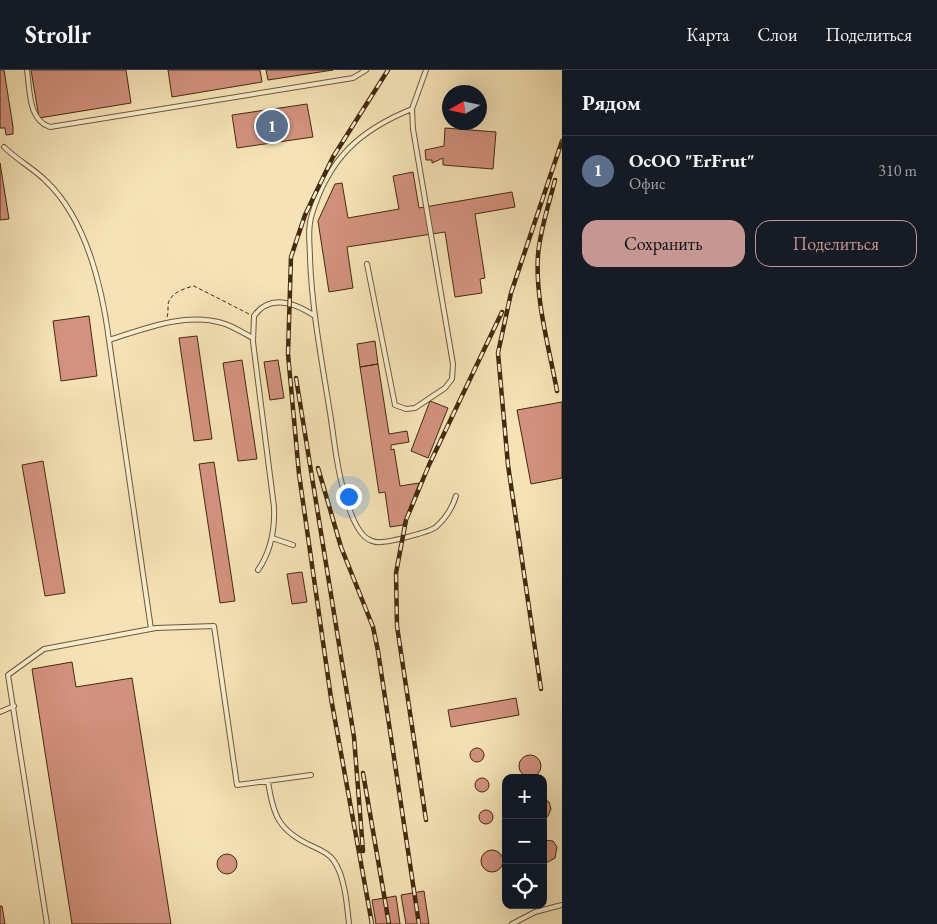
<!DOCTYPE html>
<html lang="ru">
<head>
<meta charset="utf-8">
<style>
  :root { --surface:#171b24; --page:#20242c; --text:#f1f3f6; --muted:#9ea1a6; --line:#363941; --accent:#c59692 }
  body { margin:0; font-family:"EB Garamond",serif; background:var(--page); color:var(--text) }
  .controls { position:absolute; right:15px; bottom:15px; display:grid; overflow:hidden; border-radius:10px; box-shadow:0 5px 20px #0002 }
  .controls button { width:45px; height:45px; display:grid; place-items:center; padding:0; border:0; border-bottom:1px solid var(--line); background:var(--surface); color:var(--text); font:25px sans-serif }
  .compass { position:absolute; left:442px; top:15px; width:45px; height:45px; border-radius:50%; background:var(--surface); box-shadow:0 5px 20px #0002; rotate:261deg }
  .you { position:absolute; left:348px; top:426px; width:18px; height:18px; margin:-12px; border:4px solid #fff; border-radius:50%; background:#1a73e8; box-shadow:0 0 0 8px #1a73e833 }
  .badge { display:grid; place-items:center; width:32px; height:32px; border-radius:50%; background:var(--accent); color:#fff; font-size:16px; font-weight:700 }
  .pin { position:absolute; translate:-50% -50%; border:2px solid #fff; box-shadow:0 1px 5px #0006 }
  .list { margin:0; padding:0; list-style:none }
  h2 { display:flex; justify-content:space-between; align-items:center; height:65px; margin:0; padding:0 20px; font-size:21px }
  h2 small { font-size:16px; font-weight:400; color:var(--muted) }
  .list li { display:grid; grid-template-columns:32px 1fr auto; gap:15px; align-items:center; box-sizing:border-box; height:70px; padding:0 20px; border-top:1px solid var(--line) }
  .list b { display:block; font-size:19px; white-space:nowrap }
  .list p { margin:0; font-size:16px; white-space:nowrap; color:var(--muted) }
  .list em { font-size:16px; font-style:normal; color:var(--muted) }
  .actions { display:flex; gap:10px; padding:15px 20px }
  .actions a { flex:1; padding:11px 0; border:1px solid var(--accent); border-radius:15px; text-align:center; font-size:18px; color:var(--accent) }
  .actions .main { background:var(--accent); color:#111 }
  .icon { flex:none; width:28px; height:28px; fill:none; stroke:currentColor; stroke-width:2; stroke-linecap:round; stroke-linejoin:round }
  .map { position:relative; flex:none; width:562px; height:854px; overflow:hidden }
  header { display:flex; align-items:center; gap:30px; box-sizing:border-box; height:70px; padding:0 25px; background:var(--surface); border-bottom:1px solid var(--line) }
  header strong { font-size:24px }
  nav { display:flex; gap:28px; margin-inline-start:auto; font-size:18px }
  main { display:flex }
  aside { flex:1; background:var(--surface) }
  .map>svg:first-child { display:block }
  .building { fill:#d3927f; stroke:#452b0a }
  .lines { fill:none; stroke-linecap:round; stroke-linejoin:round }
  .lane-casing { stroke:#715935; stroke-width:6 }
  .path { stroke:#452b0a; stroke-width:1; stroke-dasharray:4 2.5; stroke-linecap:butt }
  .lane { stroke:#f8edd0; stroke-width:4 }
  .rail-casing { stroke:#452b0a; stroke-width:4.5 }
  .rail { stroke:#f8edd0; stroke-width:2.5; stroke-dasharray:8; stroke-linecap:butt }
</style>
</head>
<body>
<header>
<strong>Strollr</strong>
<nav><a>Карта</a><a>Слои</a><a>Поделиться</a></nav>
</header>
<main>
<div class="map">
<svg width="562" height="854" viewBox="0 0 562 854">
  <rect width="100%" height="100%" fill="#f5e3b7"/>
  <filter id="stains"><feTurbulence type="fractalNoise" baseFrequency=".004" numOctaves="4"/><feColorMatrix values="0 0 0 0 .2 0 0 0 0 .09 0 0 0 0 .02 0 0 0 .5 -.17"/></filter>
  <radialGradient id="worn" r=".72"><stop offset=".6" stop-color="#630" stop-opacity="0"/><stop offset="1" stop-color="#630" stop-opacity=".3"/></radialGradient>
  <path class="building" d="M 0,0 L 4,0 L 13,57 L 13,64 L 6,65 L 5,58 L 0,58 Z
    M 31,0 L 126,0 L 131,33 L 39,48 Z
    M 168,0 L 260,0 L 262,12 L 172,27 Z
    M 266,0 L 333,0 L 268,10 Z
    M 307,34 L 313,67 L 237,78 L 232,45 Z
    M 445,58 L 496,62 L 493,99 L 443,95 L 443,88 L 432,93 L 432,90 L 426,90 L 425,80 L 444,76 Z
    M 0,93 L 9,149 L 0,150 Z
    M 413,102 L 419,138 L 512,122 L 515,137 L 475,144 L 485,208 L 480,209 L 482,223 L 455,227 L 445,162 L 347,177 L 353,218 L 329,222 L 318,151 L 335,114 L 342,113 L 348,148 L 399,139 L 393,106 Z
    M 89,246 L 97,306 L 61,311 L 53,251 Z
    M 197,266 L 212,369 L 194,371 L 179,268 Z
    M 375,271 L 378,294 L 360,297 L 357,274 Z
    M 242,290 L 257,389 L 238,391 L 223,293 Z
    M 278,290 L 284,328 L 270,330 L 264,292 Z
    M 378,294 L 389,364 L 407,361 L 409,372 L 391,375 L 391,380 L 394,379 L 400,416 L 419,413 L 403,455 L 390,457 L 385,422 L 379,423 L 360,297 Z
    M 430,331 L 448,338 L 428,388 L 411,381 Z
    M 562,332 L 562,408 L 531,414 L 517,340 Z
    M 43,391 L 65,523 L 45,526 L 22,395 Z
    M 214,392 L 235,531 L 220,533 L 199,394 Z
    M 302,502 L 307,532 L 292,534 L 287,504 Z
    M 72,592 L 76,617 L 132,608 L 171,854 L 72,854 L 32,599 Z
    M 516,628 L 519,645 L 451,657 L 448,640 Z
    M470 685a7 7 0 1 1 14 0a7 7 0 1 1-14 0Z
    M519 696a11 11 0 1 1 22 0a11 11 0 1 1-22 0Z
    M475 715a7 7 0 1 1 14 0a7 7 0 1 1-14 0Z
    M 543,728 L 549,732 L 551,739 L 548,746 L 543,749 Z
    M479 747a7 7 0 1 1 14 0a7 7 0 1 1-14 0Z
    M 543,770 L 553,771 L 557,777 L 555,788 L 548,792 L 543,791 Z
    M481 791a11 11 0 1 1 22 0a11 11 0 1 1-22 0Z
    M217 794a10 10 0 1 1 20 0a10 10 0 1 1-20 0Z
    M 424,821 L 429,854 L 406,854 L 401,825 Z
    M 396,826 L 400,854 L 376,854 L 372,830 Z
    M 0,836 L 2,836 L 5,854 L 0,854 Z"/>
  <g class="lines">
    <g class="lane-casing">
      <path id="lane" d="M 27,0 C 30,20 28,50 50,57 L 353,8 L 366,0
        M 412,39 C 360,60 329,88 312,144 C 307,158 310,174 310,189 C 312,241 322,292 330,343 C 334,367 336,394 343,418 C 347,432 353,455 364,466 C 368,470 375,473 381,472 C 390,472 430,462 436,457 C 446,448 452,439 456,426
        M 4,77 C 17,90 33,98 46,111 C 86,149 102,217 109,270 C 144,259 185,242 222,253 C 233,256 243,263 253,268
        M 367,194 L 395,335 L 406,339 L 415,338 L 445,318 L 452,309 L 453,294 L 413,59 L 412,39 L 426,0
        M 109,270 L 151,559
        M 272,468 L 293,475
        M 258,500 C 271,481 275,460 274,437 L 253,272 L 254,246 C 270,223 295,233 315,246
        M 0,642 L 14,636
        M 268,711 C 273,746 279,761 312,776 C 319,779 330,784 334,791 C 345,807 347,835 349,854
        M 47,854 L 8,605 L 44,579 L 156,558 L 214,556 L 237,715 L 311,705
        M 512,854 L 535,842 L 562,835"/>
    </g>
    <path class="path" d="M 167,247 C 169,242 167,235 169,231 C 173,222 185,218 194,216 L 249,244"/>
    <use href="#lane" class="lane"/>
    <g class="rail-casing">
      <path id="rail" d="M 555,110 C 549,134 540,160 538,185 C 535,229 549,277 557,321
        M 296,308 L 354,667 L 363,781
        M 318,398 L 341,477 L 373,557 L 378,581 L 419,854
        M 541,619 L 508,395 L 498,283 L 511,223 L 562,71
        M 363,703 L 389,854
        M 426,750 L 397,556 L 396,503 L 406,450 L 429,395 L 502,242
        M 372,854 L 331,628 L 299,404 L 288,284 L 291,187 L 305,145 L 333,87 L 388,0"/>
    </g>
    <use href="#rail" class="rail"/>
  </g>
  <rect width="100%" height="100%" filter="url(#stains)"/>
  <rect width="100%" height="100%" fill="url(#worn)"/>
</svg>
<div class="controls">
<button>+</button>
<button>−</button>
<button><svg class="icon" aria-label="locate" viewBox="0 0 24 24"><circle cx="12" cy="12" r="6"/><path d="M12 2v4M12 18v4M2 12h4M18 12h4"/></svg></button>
</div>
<svg class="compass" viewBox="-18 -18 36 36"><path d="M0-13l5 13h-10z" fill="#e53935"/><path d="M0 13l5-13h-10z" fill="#9ea1a6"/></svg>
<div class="you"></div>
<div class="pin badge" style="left:272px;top:56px;background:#5c6f8a">1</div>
</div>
<aside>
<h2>Рядом<small></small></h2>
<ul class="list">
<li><span class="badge" style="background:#5c6f8a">1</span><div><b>ОсОО &quot;ErFrut&quot;</b><p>Офис</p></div><em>310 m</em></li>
</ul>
<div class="actions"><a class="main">Сохранить</a><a>Поделиться</a></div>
</aside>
</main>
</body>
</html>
